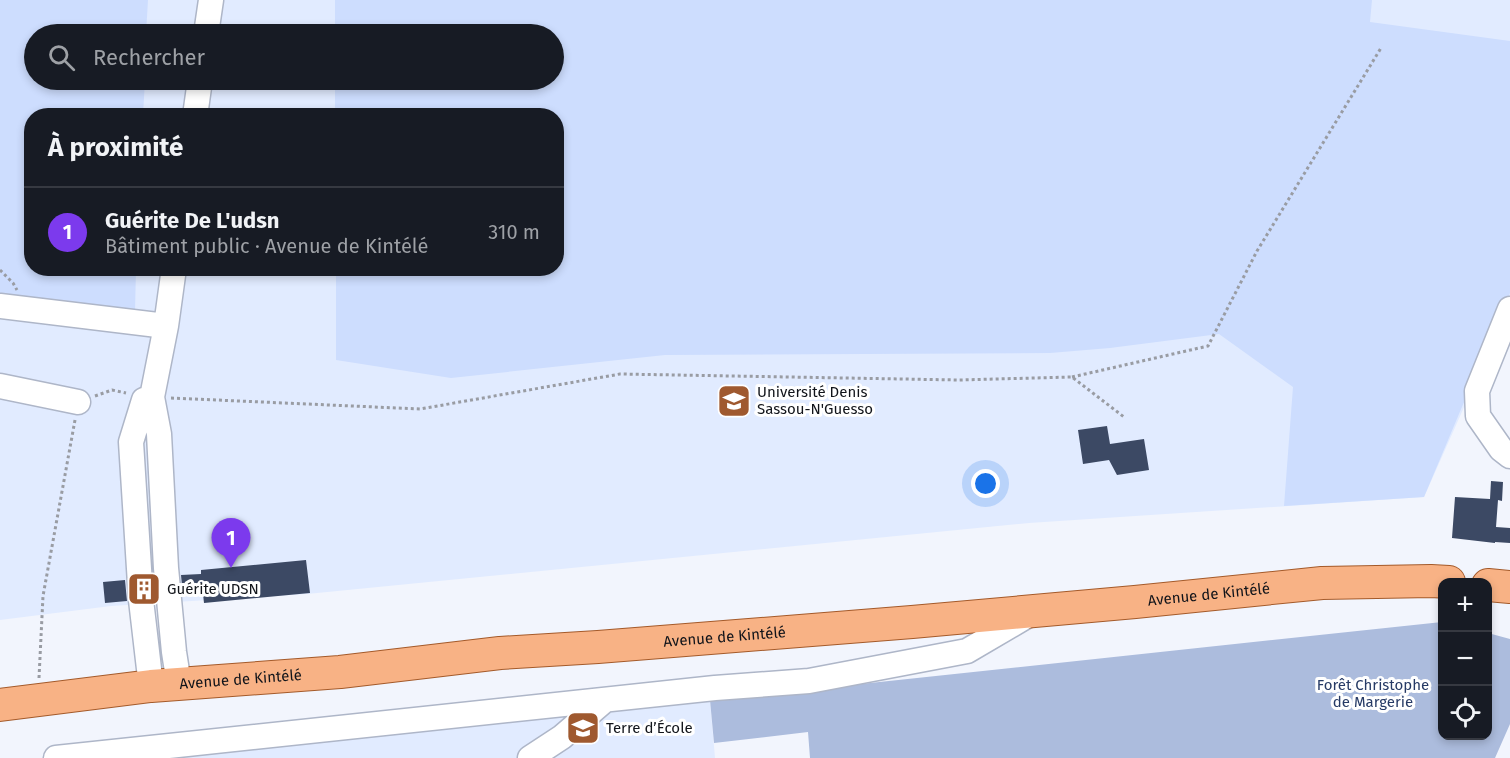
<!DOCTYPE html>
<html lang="fr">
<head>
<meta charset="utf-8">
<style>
  :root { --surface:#171b24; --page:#242831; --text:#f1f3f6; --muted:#9ea1a6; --line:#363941; --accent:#7c3aed }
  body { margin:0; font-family:"Fira Sans",sans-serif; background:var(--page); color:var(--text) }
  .controls { position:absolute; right:18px; bottom:18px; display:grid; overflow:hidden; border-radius:12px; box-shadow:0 3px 9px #0003 }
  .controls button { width:54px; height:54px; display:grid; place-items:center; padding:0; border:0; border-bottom:2px solid var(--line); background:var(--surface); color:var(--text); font:30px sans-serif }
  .you { position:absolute; left:986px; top:484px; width:21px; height:21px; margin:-15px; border:4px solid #fff; border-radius:50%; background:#1a73e8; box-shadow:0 0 0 9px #1a73e833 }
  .badge { display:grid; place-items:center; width:39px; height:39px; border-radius:50%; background:var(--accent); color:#fff; font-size:20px; font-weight:700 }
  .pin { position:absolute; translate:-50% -50px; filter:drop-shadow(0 2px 3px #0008) }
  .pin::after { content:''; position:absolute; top:32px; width:21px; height:18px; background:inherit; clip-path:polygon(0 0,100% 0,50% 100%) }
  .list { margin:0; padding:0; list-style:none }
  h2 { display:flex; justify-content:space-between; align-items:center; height:78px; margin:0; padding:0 24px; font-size:26px }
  h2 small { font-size:20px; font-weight:400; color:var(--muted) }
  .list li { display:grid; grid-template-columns:39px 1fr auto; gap:18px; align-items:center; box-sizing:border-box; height:90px; padding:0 24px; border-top:2px solid var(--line) }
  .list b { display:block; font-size:22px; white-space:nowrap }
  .list p { margin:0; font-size:20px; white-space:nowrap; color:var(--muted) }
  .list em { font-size:20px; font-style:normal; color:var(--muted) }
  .icon { flex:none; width:33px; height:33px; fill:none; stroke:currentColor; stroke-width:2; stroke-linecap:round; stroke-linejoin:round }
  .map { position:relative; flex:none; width:1510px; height:758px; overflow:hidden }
  .search { position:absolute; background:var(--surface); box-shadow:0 3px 9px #0003; left:24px; top:24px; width:540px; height:66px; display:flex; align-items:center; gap:15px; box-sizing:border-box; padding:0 21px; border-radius:33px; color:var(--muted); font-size:22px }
  .panel { position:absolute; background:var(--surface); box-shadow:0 3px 9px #0003; left:24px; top:108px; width:540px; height:168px; border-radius:24px }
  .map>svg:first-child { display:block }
  .built { fill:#e1ebff; fill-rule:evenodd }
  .green { fill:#cdddfe }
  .forest { fill:#acbcdd }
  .building { fill:#3c4964 }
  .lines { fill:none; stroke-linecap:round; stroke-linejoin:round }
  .minor-casing { stroke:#aeb6c8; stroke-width:27 }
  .major-casing { stroke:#a45a2a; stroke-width:34 }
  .path { stroke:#999ca3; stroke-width:3; stroke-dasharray:3 3; stroke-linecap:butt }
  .minor { stroke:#fff; stroke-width:24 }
  .major { stroke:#f8b285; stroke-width:32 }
  .labels { text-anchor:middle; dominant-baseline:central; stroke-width:6; stroke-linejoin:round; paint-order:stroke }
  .poi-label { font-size:15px; fill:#11141a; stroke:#fff; text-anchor:start }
  .street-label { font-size:15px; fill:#11141a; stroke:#fff }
  .park-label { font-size:15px; fill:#263a65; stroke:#fff }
</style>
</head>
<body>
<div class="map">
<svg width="1510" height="758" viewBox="0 0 1510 758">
  <rect width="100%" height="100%" fill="#f2f5fd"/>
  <path class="built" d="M 0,0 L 1510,0 L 1510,304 L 1424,497 L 1029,523 L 307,594 L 111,606 L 0,620 ZM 34,34 L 554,34 L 554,80 L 34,80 ZM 32,116 L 556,116 L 556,268 L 32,268 Z
    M 710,700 L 715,758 L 174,758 Z"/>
  <path class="green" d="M 0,0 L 148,0 L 146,34 L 34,34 L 34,80 L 145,80 L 143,115 L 32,116 L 32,268 L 136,269 L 135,312 L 0,295 Z
    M 335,0 L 1372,0 L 1370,22 L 1510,41 L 1510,293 L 1424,497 L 1284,506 L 1293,387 L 1219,334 L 1110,348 L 1050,353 L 665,355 L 451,378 L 336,360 L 336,269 L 556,268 L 556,116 L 335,115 L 335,80 L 554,80 L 554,34 L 335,34 Z"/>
  <path class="forest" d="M 1442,622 L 1442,736 L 1488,736 L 1488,633 L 1510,639 L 1510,724 L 1495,758 L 810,758 L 808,732 L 714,743 L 710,700 Z"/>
  <path class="building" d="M 1107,426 L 1110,444 L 1144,439 L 1149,470 L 1117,475 L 1109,460 L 1083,464 L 1078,430 Z
    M 1491,481 L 1503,482 L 1502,501 L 1498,500 L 1496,527 L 1510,528 L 1510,543 L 1495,542 L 1495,543 L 1452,538 L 1455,497 L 1490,499 Z
    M 306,560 L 310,593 L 204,603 L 203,594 L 183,596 L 181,575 L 201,574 L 201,570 Z
    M 125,580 L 127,601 L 105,603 L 103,582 Z"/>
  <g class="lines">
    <g class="minor-casing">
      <path id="minor" d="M 206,34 L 211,0
        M 195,116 L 200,80
        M 174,268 L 166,326 L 152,397 L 159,434 L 166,568 L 174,652 L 179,684
        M 0,306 L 166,326
        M 1510,309 L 1477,391 L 1478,416 L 1501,449 L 1510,456
        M 0,386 L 78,402
        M 151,686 L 141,600 L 131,442 L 144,400 L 152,397
        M 56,758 L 715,688 L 809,681 L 967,651 L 1030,614
        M 530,758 L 562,737 L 605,700"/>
    </g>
    <g class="major-casing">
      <g id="major">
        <path d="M 1488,585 L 1510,587"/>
        <path id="s1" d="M 0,705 L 151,686 L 340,672 L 500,653 L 598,647 L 912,622 L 1135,602 L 1322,583 L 1431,581 L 1449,582"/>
      </g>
    </g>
    <path class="path" d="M 0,270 L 13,283 L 17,290
      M 1072,377 L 1208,346 L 1257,251 L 1381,48
      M 95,396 L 112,390 L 126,393
      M 171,398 L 420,409 L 620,374 L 958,380 L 1072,377 L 1124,417
      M 39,678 L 43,596 L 75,420"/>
    <use href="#minor" class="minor"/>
    <use href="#major" class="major"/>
  </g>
  <defs>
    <g id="university-square" transform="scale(1.725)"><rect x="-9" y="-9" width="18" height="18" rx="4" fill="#9f592f" stroke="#fff"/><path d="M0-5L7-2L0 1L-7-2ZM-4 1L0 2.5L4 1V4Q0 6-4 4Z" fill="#fff"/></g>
    <g id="building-square" transform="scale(1.725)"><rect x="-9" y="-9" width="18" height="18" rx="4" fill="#9f592f" stroke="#fff"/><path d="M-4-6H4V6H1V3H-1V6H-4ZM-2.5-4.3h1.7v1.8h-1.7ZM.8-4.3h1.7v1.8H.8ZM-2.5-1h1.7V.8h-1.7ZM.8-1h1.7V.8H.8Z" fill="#fff"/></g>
    <g id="school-square" transform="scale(1.725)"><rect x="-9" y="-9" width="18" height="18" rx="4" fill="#9f592f" stroke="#fff"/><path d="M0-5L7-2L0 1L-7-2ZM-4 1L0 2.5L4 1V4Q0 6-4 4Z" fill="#fff"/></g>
  </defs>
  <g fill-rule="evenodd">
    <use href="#university-square" x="734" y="401"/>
    <use href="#building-square" x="144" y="589"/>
    <use href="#school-square" x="583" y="728"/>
  </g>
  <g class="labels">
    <g class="poi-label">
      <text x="757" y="392">Université Denis<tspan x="757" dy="17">Sassou-N'Guesso</tspan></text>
      <text x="167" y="589">Guérite UDSN</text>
      <text x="606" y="728">Terre d’École</text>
    </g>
    <g class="street-label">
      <text stroke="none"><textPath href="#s1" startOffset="1214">Avenue de Kintélé</textPath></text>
      <text stroke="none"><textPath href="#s1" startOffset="728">Avenue de Kintélé</textPath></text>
      <text stroke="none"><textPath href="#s1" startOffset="242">Avenue de Kintélé</textPath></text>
    </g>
    <g class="park-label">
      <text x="1373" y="685">Forêt Christophe<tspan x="1373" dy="17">de Margerie</tspan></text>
    </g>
  </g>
</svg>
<div class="controls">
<button>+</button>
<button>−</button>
<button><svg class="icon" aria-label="locate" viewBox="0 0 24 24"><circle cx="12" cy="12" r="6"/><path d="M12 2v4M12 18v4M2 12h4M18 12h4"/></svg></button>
</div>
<div class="you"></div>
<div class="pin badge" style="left:231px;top:568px">1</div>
<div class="search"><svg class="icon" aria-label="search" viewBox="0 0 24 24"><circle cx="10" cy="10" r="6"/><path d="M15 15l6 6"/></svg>Rechercher</div>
<section class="panel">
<h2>À proximité<small></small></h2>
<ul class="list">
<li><span class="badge">1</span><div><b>Guérite De L'udsn</b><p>Bâtiment public · Avenue de Kintélé</p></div><em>310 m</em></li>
</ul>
</section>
</div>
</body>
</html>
